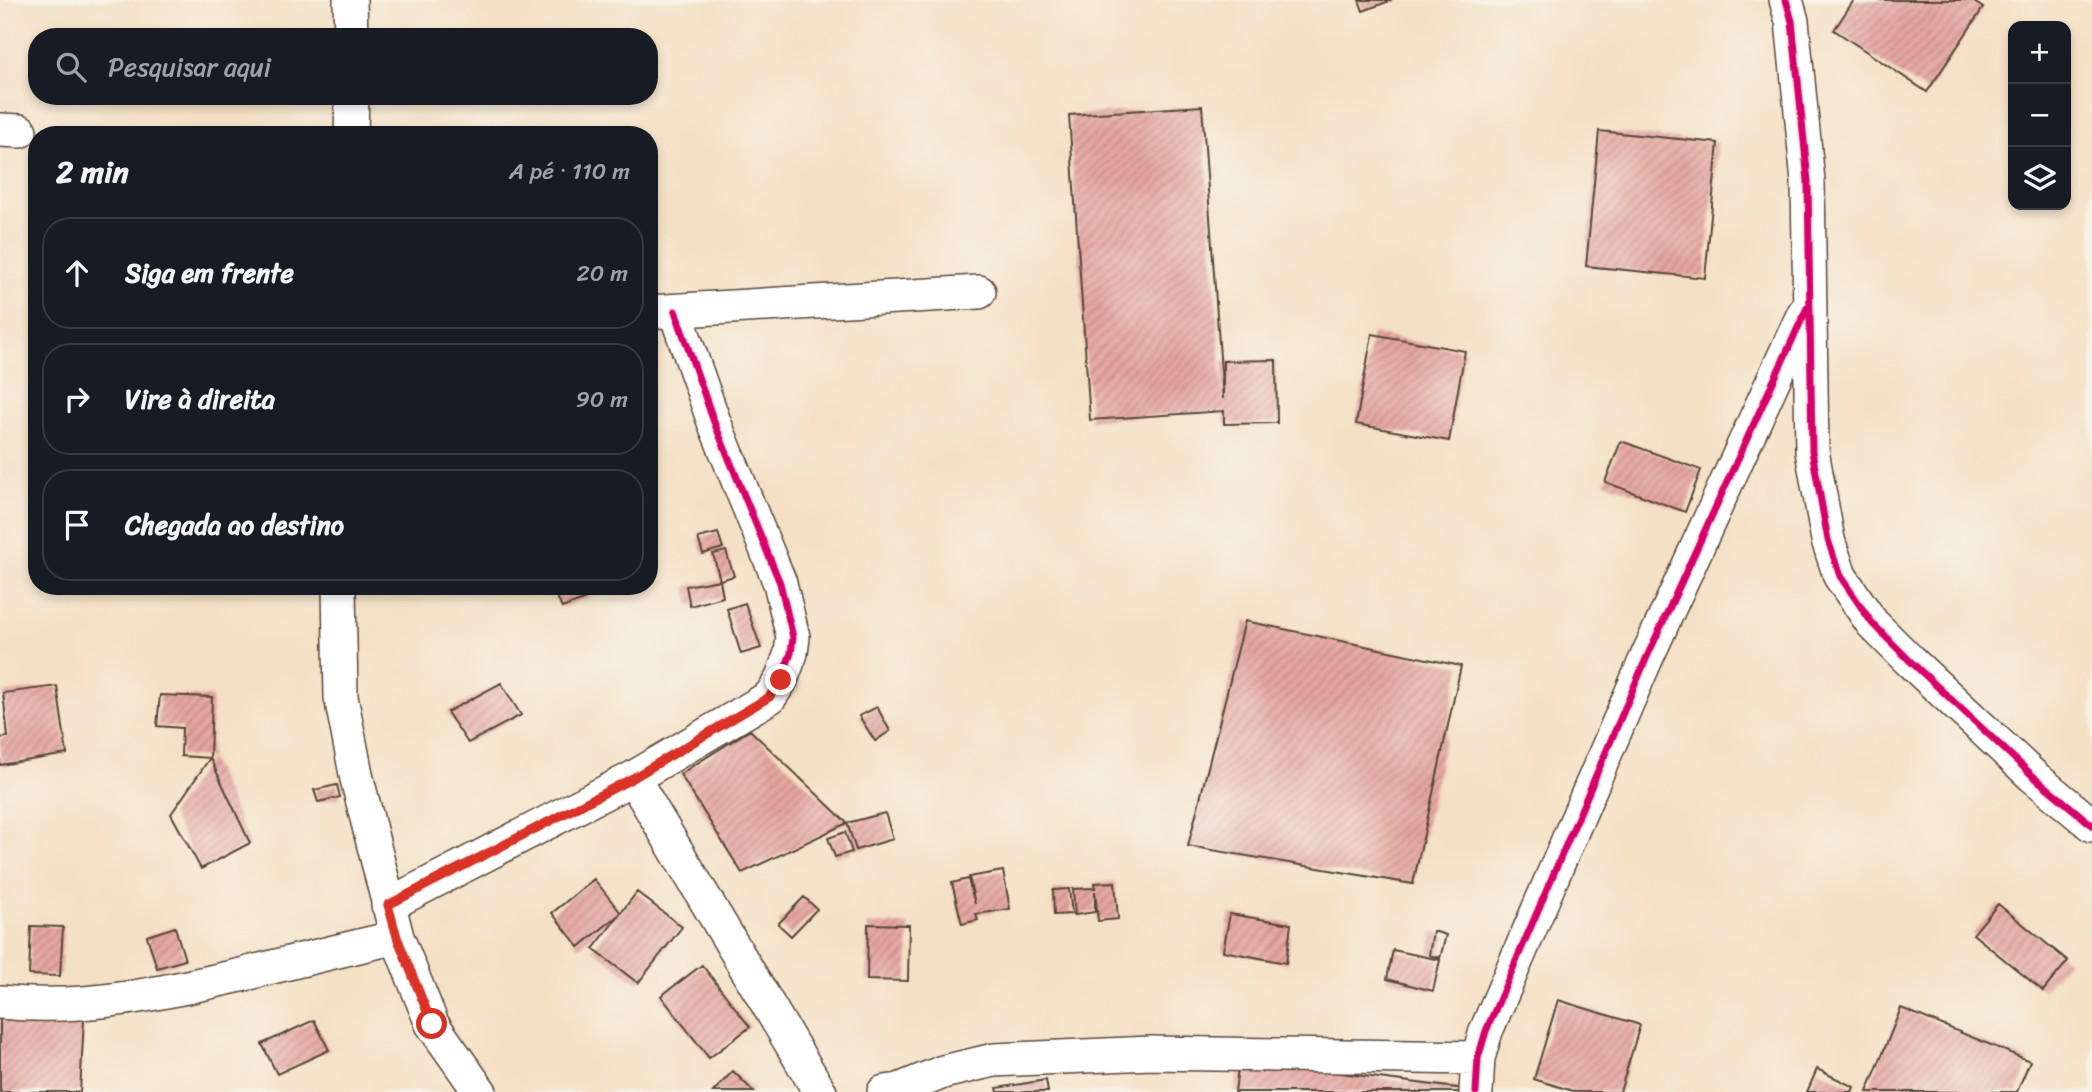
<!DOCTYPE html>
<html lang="pt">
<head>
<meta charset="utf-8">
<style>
  :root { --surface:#171b24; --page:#20242c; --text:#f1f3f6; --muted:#9ea1a6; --line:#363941 }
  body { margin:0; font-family:Sriracha,sans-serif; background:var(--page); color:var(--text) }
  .controls { position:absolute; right:21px; top:21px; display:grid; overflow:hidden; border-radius:14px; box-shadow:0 4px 10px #0003 }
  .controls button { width:63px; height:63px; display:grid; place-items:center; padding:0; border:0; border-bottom:2px solid var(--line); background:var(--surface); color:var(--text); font:35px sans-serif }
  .stop { position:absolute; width:21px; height:21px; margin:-16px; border:5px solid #d93025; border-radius:50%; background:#fff }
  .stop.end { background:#d93025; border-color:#fff; box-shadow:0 2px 7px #0008 }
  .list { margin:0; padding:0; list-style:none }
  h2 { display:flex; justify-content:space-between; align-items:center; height:91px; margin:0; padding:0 28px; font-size:30px }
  h2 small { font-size:23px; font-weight:400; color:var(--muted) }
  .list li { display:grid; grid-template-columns:46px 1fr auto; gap:21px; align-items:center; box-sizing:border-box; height:112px; margin:0 14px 14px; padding:0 14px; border:2px solid var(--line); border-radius:28px }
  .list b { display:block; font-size:26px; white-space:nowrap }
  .list em { font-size:23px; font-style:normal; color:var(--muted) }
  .icon { flex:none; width:38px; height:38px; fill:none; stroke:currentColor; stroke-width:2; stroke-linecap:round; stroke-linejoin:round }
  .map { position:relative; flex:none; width:2092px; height:1092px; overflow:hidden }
  .search { position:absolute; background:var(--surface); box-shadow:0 4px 10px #0003; left:28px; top:28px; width:630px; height:77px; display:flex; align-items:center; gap:18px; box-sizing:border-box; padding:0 24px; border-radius:28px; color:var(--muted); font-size:26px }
  .panel { position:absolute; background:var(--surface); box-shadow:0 4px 10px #0003; left:28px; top:126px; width:630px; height:469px; border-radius:28px }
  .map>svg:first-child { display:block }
  .building { fill:url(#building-hatch) }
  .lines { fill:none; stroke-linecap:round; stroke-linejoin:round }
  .minor-casing { stroke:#574537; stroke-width:36 }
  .minor { stroke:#fff; stroke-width:33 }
  .cycleway-casing { stroke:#f7f3e8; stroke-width:11 }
  .cycleway { stroke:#d6006c; stroke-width:7 }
  .route { stroke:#d93025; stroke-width:9 }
</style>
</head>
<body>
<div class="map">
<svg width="2092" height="1092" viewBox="0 0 2092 1092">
  <defs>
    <pattern id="building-hatch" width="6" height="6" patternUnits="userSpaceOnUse" patternTransform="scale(1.75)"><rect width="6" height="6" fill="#e6a6a1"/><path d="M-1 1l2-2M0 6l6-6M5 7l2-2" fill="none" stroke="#bc8783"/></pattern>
  </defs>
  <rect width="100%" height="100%" fill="#f7f3e8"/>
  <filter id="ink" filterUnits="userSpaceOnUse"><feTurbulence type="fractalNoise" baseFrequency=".0143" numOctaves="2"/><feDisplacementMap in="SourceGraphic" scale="14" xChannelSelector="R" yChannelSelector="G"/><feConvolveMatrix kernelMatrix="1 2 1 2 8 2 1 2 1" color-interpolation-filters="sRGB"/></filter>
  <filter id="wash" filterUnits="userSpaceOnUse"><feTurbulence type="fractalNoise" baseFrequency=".00686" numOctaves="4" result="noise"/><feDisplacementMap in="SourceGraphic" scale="28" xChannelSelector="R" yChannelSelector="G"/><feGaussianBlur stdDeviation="1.57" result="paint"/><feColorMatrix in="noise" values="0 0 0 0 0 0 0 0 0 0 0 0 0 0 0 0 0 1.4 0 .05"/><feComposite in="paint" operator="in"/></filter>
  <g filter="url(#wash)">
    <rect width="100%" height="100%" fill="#f4e0c5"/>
    <g id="blocks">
      <path class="building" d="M 1359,0 L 1392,0 L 1363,11 Z
        M 1854,0 L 1971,0 L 1983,8 L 1927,92 L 1834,30 Z
        M 1202,106 L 1223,399 L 1223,361 L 1276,360 L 1277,423 L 1224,424 L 1224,411 L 1090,420 L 1069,115 Z
        M 1599,131 L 1718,143 L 1705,278 L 1586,266 Z
        M 1372,334 L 1465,351 L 1449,441 L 1356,424 Z
        M 1621,441 L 1701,470 L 1685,512 L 1605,482 Z
        M 718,533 L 723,548 L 703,554 L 698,538 Z
        M 726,551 L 734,576 L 720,580 L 713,554 Z
        M 720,580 L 723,597 L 690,606 L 686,586 Z
        M 552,586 L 601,586 L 602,589 L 587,594 L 589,598 L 562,608 Z
        M 745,603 L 761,648 L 741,654 L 727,609 Z
        M 1245,621 L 1461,666 L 1413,884 L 1188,846 Z
        M 501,683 L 521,715 L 468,743 L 447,712 Z
        M 57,686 L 67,754 L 0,765 L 0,738 L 8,737 L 3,693 Z
        M 160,695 L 212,697 L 210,758 L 181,756 L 182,728 L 157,726 Z
        M 877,707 L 890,731 L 875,741 L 859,716 Z
        M 750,730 L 847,823 L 742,873 L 680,774 Z
        M 210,758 L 250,843 L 201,869 L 171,814 Z
        M 337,785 L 340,797 L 318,802 L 314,790 Z
        M 885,813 L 893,839 L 856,850 L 847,823 Z
        M 845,832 L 852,852 L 835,857 L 828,838 Z
        M 1003,871 L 1010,909 L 976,914 L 978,920 L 962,924 L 952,883 L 968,879 L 975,904 L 969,877 Z
        M 594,879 L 621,913 L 579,947 L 552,913 Z
        M 1115,882 L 1118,919 L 1098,921 L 1095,891 L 1095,912 L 1075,915 L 1073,889 L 1095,888 L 1094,883 Z
        M 1069,889 L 1072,914 L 1054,915 L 1053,890 Z
        M 637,892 L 682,927 L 638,983 L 593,949 Z
        M 804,897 L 817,909 L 791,936 L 778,924 Z
        M 1998,904 L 2068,961 L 2043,991 L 1973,934 Z
        M 1230,914 L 1291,924 L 1286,963 L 1223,951 Z
        M 868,924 L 909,925 L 908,981 L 867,980 Z
        M 31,926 L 63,927 L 60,976 L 29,975 Z
        M 175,927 L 185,960 L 157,968 L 147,936 Z
        M 1433,931 L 1446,935 L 1440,958 L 1429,955 Z
        M 1393,950 L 1440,960 L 1433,991 L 1387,979 Z
        M 702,965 L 750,1027 L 709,1058 L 661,996 Z
        M 1558,1000 L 1640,1025 L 1620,1092 L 1576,1092 L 1534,1079 Z
        M 1901,1008 L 2030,1061 L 2017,1092 L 1867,1092 Z
        M 0,1014 L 84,1019 L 80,1092 L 0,1092 Z
        M 314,1020 L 329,1050 L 277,1074 L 262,1044 Z
        M 1239,1060 L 1472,1090 L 1472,1092 L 1235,1092 Z
        M 1817,1069 L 1854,1087 L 1852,1092 L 1807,1092 Z
        M 733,1071 L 754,1092 L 713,1092 Z
        M 1046,1080 L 1048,1092 L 998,1092 L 997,1088 Z"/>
    </g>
  </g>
  <g filter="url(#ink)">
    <use href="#blocks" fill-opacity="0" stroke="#574537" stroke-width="2"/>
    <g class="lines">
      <g class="minor-casing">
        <path id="minor" d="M 350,0 L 351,37
          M 1786,0 L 1792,21 L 1808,181 L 1812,451 L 1828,540 L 1840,576 L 1872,623 L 1909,660 L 2033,776 L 2092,825
          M 0,130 L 20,131
          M 351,135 L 352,96
          M 649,312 L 979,292
          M 339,586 L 341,697 L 357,779 L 397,937 L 432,1024 L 480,1092
          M 633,778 L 820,1092
          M 388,905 L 633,778 L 770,697 L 781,680 L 791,653 L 793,637 L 780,583 L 714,422 L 675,311
          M 0,1002 C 83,1011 164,993 245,974 C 295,961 346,949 397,937
          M 884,1092 L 899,1090 L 943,1072 L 994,1060 L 1151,1053 L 1478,1058
          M 1476,1092 L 1478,1058 L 1486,1031 L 1646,659 L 1804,313"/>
      </g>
      <use href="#minor" class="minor"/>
      <g class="cycleway-casing">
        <path id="cycleway" d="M 1786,0 L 1792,21 L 1808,181 L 1812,451 L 1828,540 L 1840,576 L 1872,623 L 1909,660 L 2033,776 L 2092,825
          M 388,905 L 633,778 L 770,697 L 781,680 L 791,653 L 793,637 L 780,583 L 714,422 L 675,311
          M 1476,1092 L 1478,1058 L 1486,1031 L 1646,659 L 1807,308"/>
      </g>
      <use href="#cycleway" class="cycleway"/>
    </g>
  </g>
  <g class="lines" filter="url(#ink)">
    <path class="route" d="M 432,1024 L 397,937 L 388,905 L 633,778 L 769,697 L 781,680"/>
  </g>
</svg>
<div class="controls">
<button>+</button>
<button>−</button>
<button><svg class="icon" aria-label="layers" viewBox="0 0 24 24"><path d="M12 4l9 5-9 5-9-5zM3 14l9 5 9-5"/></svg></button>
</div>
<div class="stop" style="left:432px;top:1024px"></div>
<div class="stop end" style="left:781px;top:680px"></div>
<div class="search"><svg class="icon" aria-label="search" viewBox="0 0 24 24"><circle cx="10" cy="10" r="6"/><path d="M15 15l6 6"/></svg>Pesquisar aqui</div>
<section class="panel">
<h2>2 min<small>A pé · 110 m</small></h2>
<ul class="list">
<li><svg class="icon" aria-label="ahead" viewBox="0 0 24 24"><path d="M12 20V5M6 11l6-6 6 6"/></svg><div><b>Siga em frente</b></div><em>20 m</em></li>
<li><svg class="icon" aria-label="right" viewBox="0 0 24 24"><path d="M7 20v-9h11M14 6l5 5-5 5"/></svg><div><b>Vire à direita</b></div><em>90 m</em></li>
<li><svg class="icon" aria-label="arrive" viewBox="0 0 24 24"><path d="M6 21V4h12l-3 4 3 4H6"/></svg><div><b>Chegada ao destino</b></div></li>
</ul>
</section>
</div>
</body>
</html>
